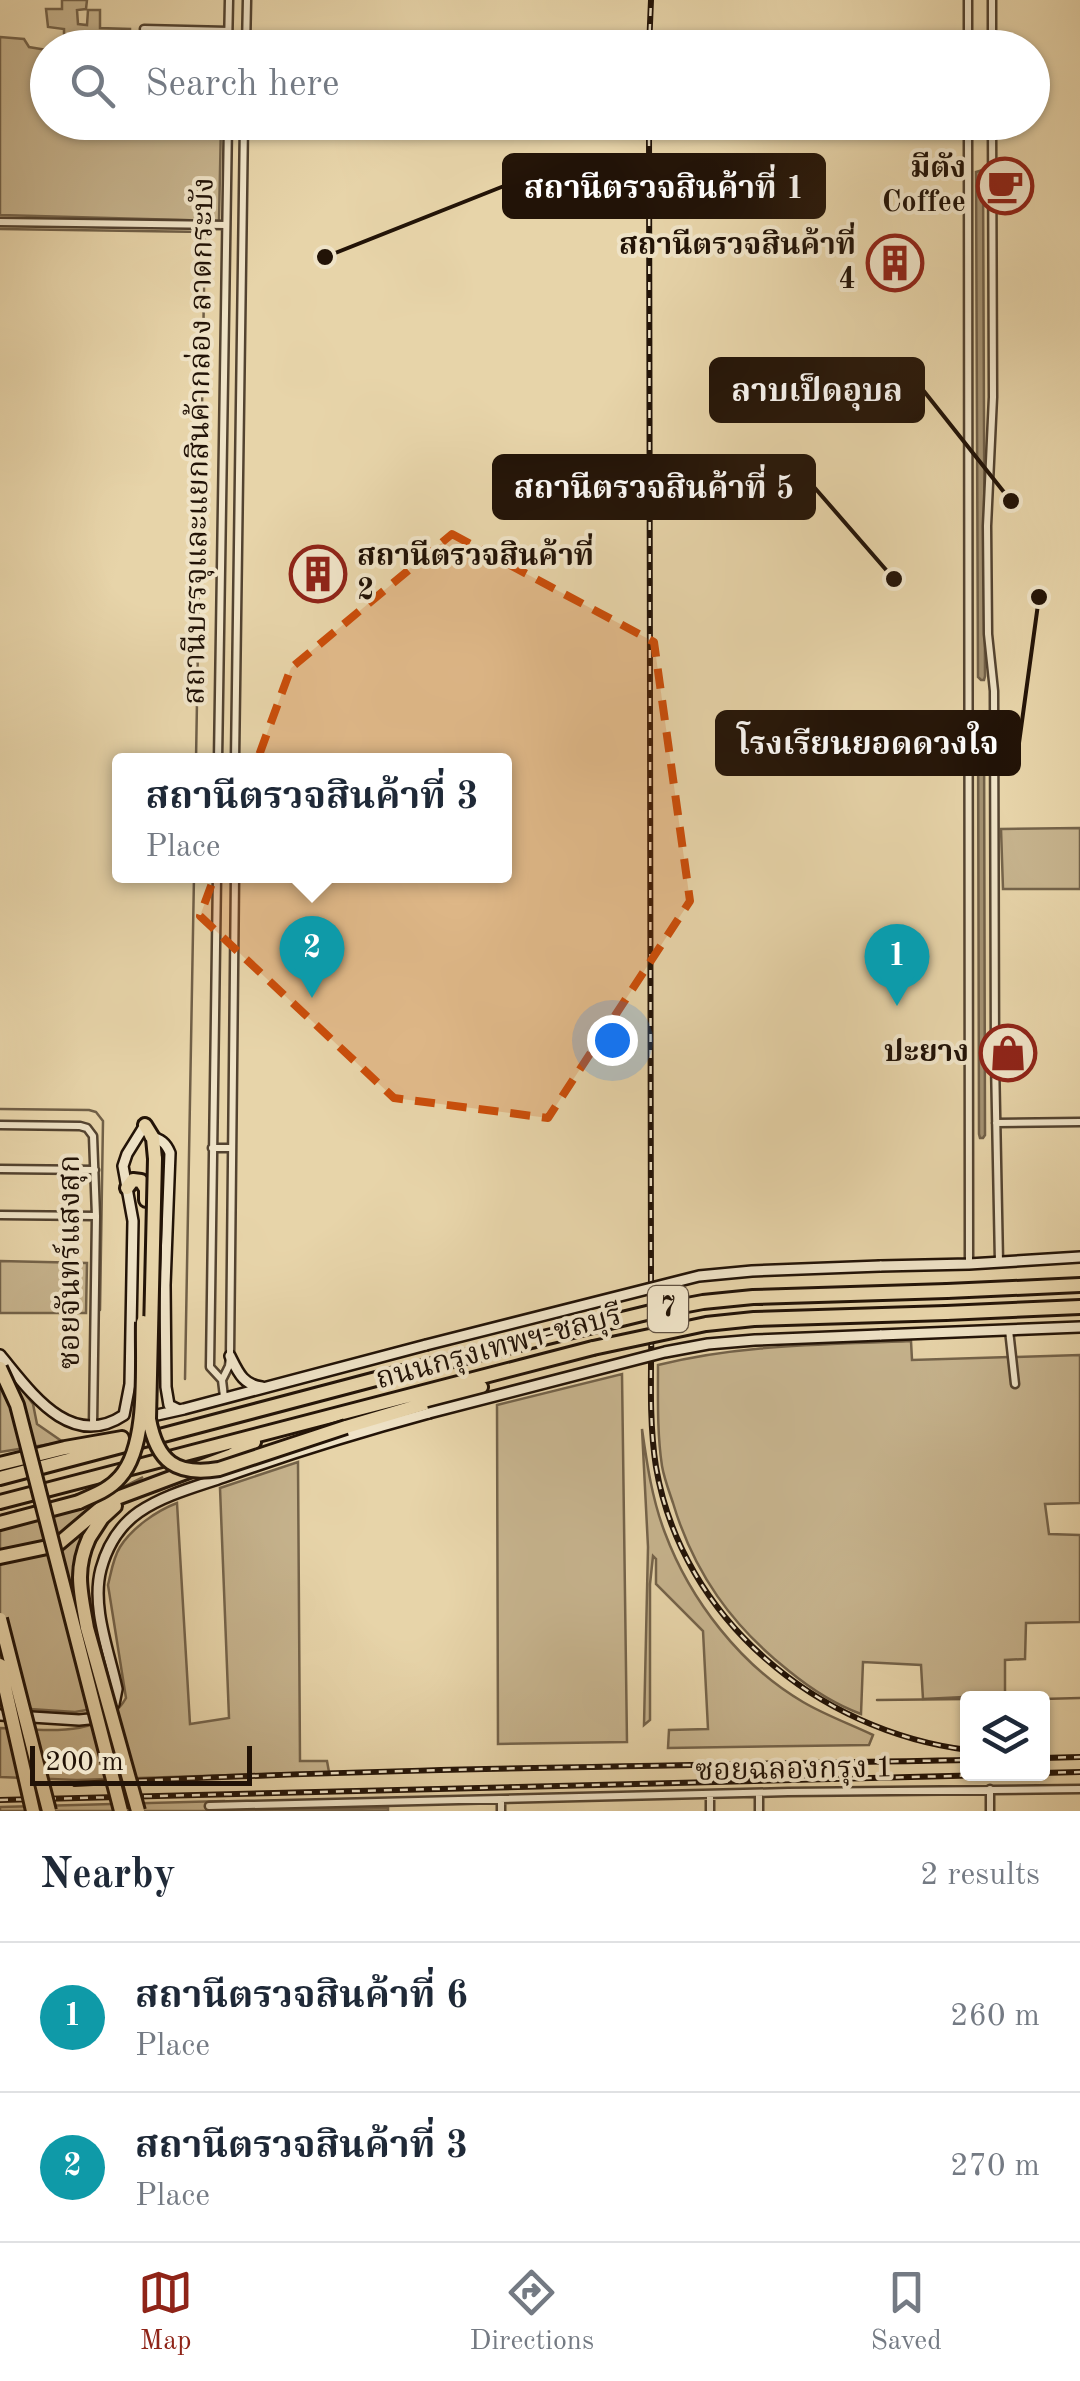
<!DOCTYPE html>
<html lang="en">
<head>
<meta charset="utf-8">
<style>
  :root { --surface:#fff; --page:#f2f2f3; --text:#1f2937; --muted:#747a83; --line:#e0e1e3; --accent:#8f2418 }
  body { margin:0; font-family:"Old Standard TT","Noto Serif Thai",serif; background:var(--page); color:var(--text) }
  .controls { position:absolute; right:30px; bottom:30px; display:grid; overflow:hidden; border-radius:10px; box-shadow:0 2px 8px #0004 }
  .controls button { width:90px; height:90px; display:grid; place-items:center; padding:0; border:0; border-bottom:2px solid var(--line); background:var(--surface); color:var(--text); font:50px sans-serif }
  .scale { position:absolute; left:30px; bottom:25px; width:222px; box-sizing:border-box; padding-left:10px; border:5px solid #221307; border-top:0; font-size:28px; line-height:35px; white-space:nowrap; color:#221307; -webkit-text-stroke:8px #efe3c7; paint-order:stroke }
  .you { position:absolute; left:612px; top:1040px; width:35px; height:35px; margin:-25px; border:8px solid #fff; border-radius:50%; background:#1a73e8; box-shadow:0 0 0 15px #1a73e833 }
  .badge { display:grid; place-items:center; width:65px; height:65px; border-radius:50%; background:var(--accent); color:#fff; font-size:32px; font-weight:700 }
  .pin { position:absolute; translate:-50% -82px; filter:drop-shadow(0 2px 5px #0008) }
  .pin::after { content:''; position:absolute; top:52px; width:35px; height:30px; background:inherit; clip-path:polygon(0 0,100% 0,50% 100%) }
  .popup { position:absolute; left:112px; top:753px; width:400px; height:130px; box-sizing:border-box; display:grid; place-content:center; border-radius:10px; background:var(--surface); filter:drop-shadow(0 2px 8px #0005); font-size:32px; white-space:nowrap; color:var(--muted) }
  .popup b { font-size:38px; color:var(--text) }
  .popup::after { content:''; position:absolute; left:50%; top:100%; margin-left:-20px; border:20px solid transparent; border-top-color:var(--surface) }
  .list { margin:0; padding:0; list-style:none }
  h2 { display:flex; justify-content:space-between; align-items:center; height:130px; margin:0; padding:0 40px; font-size:42px }
  h2 small { font-size:32px; font-weight:400; color:var(--muted) }
  .list li { display:grid; grid-template-columns:65px 1fr auto; gap:30px; align-items:center; box-sizing:border-box; height:150px; padding:0 40px; border-top:2px solid var(--line) }
  .list b { display:block; font-size:38px; white-space:nowrap }
  .list p { margin:0; font-size:32px; white-space:nowrap; color:var(--muted) }
  .list em { font-size:32px; font-style:normal; color:var(--muted) }
  .icon { flex:none; width:55px; height:55px; fill:none; stroke:currentColor; stroke-width:2; stroke-linecap:round; stroke-linejoin:round }
  .map { position:relative; flex:none; width:1080px; height:1811px; overflow:hidden }
  .search { position:absolute; background:var(--surface); box-shadow:0 2px 8px #0004; left:30px; right:30px; top:30px; height:110px; display:flex; align-items:center; gap:25px; box-sizing:border-box; padding:0 35px; border-radius:55px; color:var(--muted); font-size:38px }
  .sheet { height:430px; background:var(--surface) }
  nav { display:flex; justify-content:space-around; align-items:center; box-sizing:border-box; height:140px; border-top:2px solid var(--line); background:var(--surface); font-size:28px; color:var(--muted) }
  nav a { display:grid; justify-items:center; gap:5px }
  nav .on { color:var(--accent) }
  .map>svg:first-child { display:block }
  .green { fill:#c6b38d; stroke:#74634a; stroke-width:2.5 }
  .water { fill:#a49272; stroke:#705f47; stroke-width:2.5 }
  .lines { fill:none; stroke-linecap:round; stroke-linejoin:round }
  .stream { stroke:#705f47; stroke-width:2.5 }
  .minor-casing { stroke:#534330; stroke-width:11 }
  .secondary-casing { stroke:#221307; stroke-width:14 }
  .motorway-casing { stroke:#221307; stroke-width:18 }
  .minor { stroke:#efe3c7; stroke-width:6 }
  .secondary { stroke:#efe3c7; stroke-width:9 }
  .motorway { stroke:#e7d4a9; stroke-width:12 }
  .rail-casing { stroke:#221307; stroke-width:6 }
  .rail { stroke:#efe3c7; stroke-width:2.5; stroke-dasharray:8; stroke-linecap:butt }
  .secondary-bridge-casing { stroke:#221307; stroke-width:14; stroke-linecap:butt }
  .motorway-bridge-casing { stroke:#221307; stroke-width:18; stroke-linecap:butt }
  .secondary-bridge { stroke:#efe3c7; stroke-width:9 }
  .motorway-bridge { stroke:#e7d4a9; stroke-width:12 }
  .marked { fill:#ca4e0b; fill-opacity:0.2; stroke:#ca4e0b; stroke-width:8; stroke-dasharray:20 12; stroke-linejoin:round }
  .labels { text-anchor:middle; dominant-baseline:central; stroke-width:8; stroke-linejoin:round; paint-order:stroke }
  .shield { fill:#efe3c7; stroke:#605141; stroke-width:2.5 }
  .shield-label { font-size:28px; font-weight:bold; fill:#221307 }
  .poi-label { font-size:30px; font-weight:bold; fill:#221307; stroke:#efe3c7; text-anchor:end }
  .street-label { font-size:30px; fill:#221307; stroke:#efe3c7 }
  .leader { fill:none; stroke:#221307; stroke-width:4 }
  .callout-dot { fill:#221307; stroke:#efe3c7; stroke-width:4 }
  .callout { fill:#221307; stroke:#221307; stroke-width:4 }
  .callout-label { font-size:32px; text-anchor:middle; font-weight:bold; fill:#fff }
</style>
</head>
<body>
<div class="map">
<svg width="1080" height="1811" viewBox="0 0 1080 1811">
  <rect width="100%" height="100%" fill="#e7d4a9"/>
  <filter id="stains"><feTurbulence type="fractalNoise" baseFrequency=".002" numOctaves="4"/><feColorMatrix values="0 0 0 0 .2 0 0 0 0 .09 0 0 0 0 .02 0 0 0 .5 -.17"/></filter>
  <radialGradient id="worn" r=".72"><stop offset=".6" stop-color="#630" stop-opacity="0"/><stop offset="1" stop-color="#630" stop-opacity=".3"/></radialGradient>
  <path class="green" d="M 62,0 L 87,0 L 86,9 L 77,10 L 78,24 L 87,25 L 88,10 L 100,10 L 100,28 L 130,29 L 130,47 L 60,47 L 64,46 L 64,29 L 48,27 L 46,9 L 62,9 Z
    M 0,37 L 24,39 L 29,47 L 47,50 L 48,122 L 221,123 L 219,221 L 0,215 Z
    M 1080,828 L 1080,889 L 1003,889 L 1001,829 Z
    M 0,1261 L 87,1263 L 86,1313 L 0,1313 Z
    M 911,1341 L 912,1360 L 1080,1355 L 1080,1503 L 1045,1504 L 1049,1534 L 1080,1535 L 1080,1622 L 1026,1623 L 1025,1659 L 1005,1660 L 1005,1695 L 923,1699 L 921,1665 L 863,1662 L 861,1714 C 834,1704 811,1689 789,1671 C 732,1626 694,1573 673,1503 C 669,1491 664,1478 662,1466 C 657,1433 658,1398 658,1365 C 741,1344 826,1345 911,1341 Z
    M 0,1361 L 33,1404 L 37,1424 L 63,1442 L 0,1452 Z
    M 622,1374 L 627,1742 L 498,1744 L 497,1405 Z
    M 642,1429 C 647,1464 652,1499 665,1533 C 690,1600 741,1666 803,1702 C 825,1715 850,1724 873,1735 L 869,1745 L 668,1748 L 669,1730 L 708,1729 L 703,1631 L 656,1584 L 656,1559 L 653,1556 L 650,1584 L 650,1720 L 644,1725 L 648,1547 Z
    M 298,1462 L 300,1761 L 327,1761 L 329,1772 L 77,1780 L 0,1777 L 0,1728 C 40,1729 103,1740 126,1698 L 108,1585 C 111,1573 113,1558 120,1547 C 132,1528 156,1511 177,1503 L 190,1724 L 229,1718 L 220,1488 Z
    M 143,1477 L 112,1495 L 59,1537 L 33,1546 L 0,1553 L 0,1529 L 81,1508 Z
    M 86,1528 C 80,1546 72,1563 72,1582 C 72,1613 93,1667 102,1699 L 92,1709 L 75,1712 L 0,1707 L 0,1563 L 65,1548 Z
    M 224,1801 L 225,1811 L 388,1808 L 388,1811 L 0,1811 L 0,1807 Z"/>
  <path class="water" d="M 983,170 L 985,676 L 984,680 L 981,680 L 978,677 L 976,172 Z
    M 978,717 L 984,717 L 985,1135 L 983,1138 L 980,1138 L 979,1134 Z"/>
  <g class="lines">
    <path class="stream" d="M 0,229 L 205,232 L 196,760
      M 0,1109 L 89,1110 L 96,1112 L 103,1121 L 100,1310
      M 185,1379 L 194,876
      M 1042,1699 L 1080,1698
      M 877,1700 L 968,1699"/>
    <g class="minor-casing">
      <path id="minor" d="M 992,0 L 992,48
        M 144,29 L 228,31
        M 228,48 L 229,0
        M 246,48 L 247,0
        M 968,48 L 968,0
        M 968,122 L 969,1264
        M 992,122 L 993,397 L 987,526 L 988,634 L 994,691 L 995,1061 L 999,1262
        M 0,222 L 226,225
        M 218,760 L 228,122
        M 235,760 L 244,122
        M 217,876 L 210,1367 L 222,1380
        M 996,1123 L 1080,1122
        M 0,1125 L 80,1126 L 87,1128 L 93,1136 L 96,1216 L 93,1425
        M 212,1148 L 232,1148
        M 0,1169 L 95,1170
        M 0,1215 L 96,1216
        M 1009,1330 L 1015,1384
        M 224,1397 L 222,1380 L 229,1366 L 230,1356 L 235,876
        M 501,1799 L 501,1811
        M 209,1806 L 788,1792 L 1080,1789
        M 710,1811 L 710,1794
        M 759,1811 L 759,1793
        M 990,1811 L 990,1789"/>
    </g>
    <g class="secondary-casing">
      <path id="secondary" d="M 150,1137 C 161,1139 166,1143 170,1153 L 165,1285 L 166,1387 L 169,1405 L 177,1409
        M 880,1266 L 969,1264 L 1080,1257
        M 880,1335 L 1080,1327
        M 0,1355 C 30,1391 70,1451 124,1415 L 130,1384 L 133,1221 L 123,1166 L 127,1154 L 145,1125
        M 230,1356 C 238,1372 243,1385 262,1387
        M 147,1415 L 157,1415 L 184,1409 L 426,1345
        M 0,1715 L 79,1720 L 89,1719 L 114,1704 L 117,1689 C 109,1651 91,1607 101,1569 C 107,1547 119,1526 139,1512 C 164,1495 195,1487 224,1477 C 291,1453 359,1432 429,1413"/>
    </g>
    <g class="motorway-casing">
      <path id="motorway" d="M 145,1125 L 153,1138 L 155,1159
        M 127,1188 L 133,1180 L 141,1181 L 146,1189 L 146,1200
        M 947,1291 L 1080,1285
        M 946,1313 L 1080,1307
        M 346,1427 L 481,1387
        M 0,1464 L 65,1448 L 122,1438
        M 0,1478 L 395,1374
        M 0,1502 L 593,1348
        M 0,1523 L 79,1502
        M 89,1538 L 102,1518 L 115,1506
        M 0,1557 L 57,1545 L 109,1501 L 232,1455 L 254,1442"/>
    </g>
    <use href="#minor" class="minor"/>
    <use href="#secondary" class="secondary"/>
    <use href="#motorway" class="motorway"/>
    <g class="rail-casing">
      <path id="rail" d="M 649,48 L 651,0
        M 649,122 L 651,1292 C 653,1349 647,1410 656,1467 C 682,1619 817,1731 968,1750
        M 1042,1758 L 1080,1757
        M 1042,1773 L 1080,1772
        M 75,1784 C 371,1768 668,1766 965,1760
        M 0,1800 L 1030,1774"/>
    </g>
    <use href="#rail" class="rail"/>
    <g class="secondary-bridge-casing">
      <path id="secondary-bridge" d="M 426,1345 L 699,1276 L 752,1271 L 880,1266
        M 429,1413 L 665,1352 L 708,1344 L 755,1340 L 880,1335"/>
    </g>
    <g class="motorway-bridge-casing">
      <path id="motorway-bridge" d="M 155,1159 L 149,1419 C 157,1462 176,1476 219,1469 L 346,1427
        M 593,1348 L 706,1324 L 754,1319 L 946,1313
        M 0,1368 L 17,1405 L 121,1811
        M 395,1374 L 655,1311 L 703,1302 L 753,1297 L 947,1291
        M 79,1502 C 94,1495 109,1490 120,1477 C 149,1445 142,1365 143,1322
        M 89,1538 C 74,1571 81,1593 87,1628 L 138,1811
        M 0,1619 L 49,1811
        M 0,1665 L 33,1811"/>
    </g>
    <use href="#secondary-bridge" class="secondary-bridge"/>
    <use href="#motorway-bridge" class="motorway-bridge"/>
  </g>
  <path class="marked" d="M 452,534 L 654,642 L 690,901 L 548,1118 L 394,1098 L 200,916 L 291,668 Z"/>
  <defs>
    <g id="cafe-ring" transform="scale(2.875)"><circle r="9.5" fill="#efe3c7" stroke="#8f2418" stroke-width="1.5"/><path d="M-5.5-4.5H6V0H3Q3 3.5 0 3.5H-2.5Q-5.5 3.5-5.5 0ZM3-3.2v2h1.7v-2ZM-6 4.5H4V6H-6Z" fill="#8f2418"/></g>
    <g id="building-ring" transform="scale(2.875)"><circle r="9.5" fill="#efe3c7" stroke="#8f2418" stroke-width="1.5"/><path d="M-4-6H4V6H1V3H-1V6H-4ZM-2.5-4.3h1.7v1.8h-1.7ZM.8-4.3h1.7v1.8H.8ZM-2.5-1h1.7V.8h-1.7ZM.8-1h1.7V.8H.8Z" fill="#8f2418"/></g>
    <g id="shop-ring" transform="scale(2.875)"><circle r="9.5" fill="#efe3c7" stroke="#8f2418" stroke-width="1.5"/><path d="M-5-2.5h2.3a2.7 3.5 0 0 1 5.4 0H5L5.5 6h-11ZM-1.5-2.5h3a1.5 2.3 0 0 0-3 0Z" fill="#8f2418"/></g>
  </defs>
  <g fill-rule="evenodd">
    <use href="#cafe-ring" x="1005" y="186"/>
    <use href="#building-ring" x="895" y="263"/>
    <use href="#building-ring" x="318" y="574"/>
    <use href="#shop-ring" x="1008" y="1053"/>
  </g>
  <g class="labels">
    <rect class="shield" x="648" y="1286" width="40" height="46" rx="8"/>
    <g class="shield-label">
      <text x="668" y="1309">7</text>
    </g>
    <g class="poi-label">
      <text x="966" y="169">มีตัง<tspan x="966" dy="34">Coffee</tspan></text>
      <text x="856" y="246">สถานีตรวจสินค้าที่<tspan x="856" dy="34">4</tspan></text>
      <text x="357" y="557" text-anchor="start">สถานีตรวจสินค้าที่<tspan x="357" dy="34">2</tspan></text>
      <text x="969" y="1053">ปะยาง</text>
    </g>
    <g class="street-label">
      <text transform="translate(200 441) rotate(-89)">สถานีบรรจุและแยกสินค้ากล่อง ลาดกระบัง</text>
      <text transform="translate(71 1262) rotate(-90)">ซอยจันทร์แสงสุก</text>
      <text transform="translate(499 1348) rotate(-15)">ถนนกรุงเทพฯ-ชลบุรี</text>
      <text transform="translate(794 1770) rotate(-1)">ซอยฉลองกรุง 1</text>
    </g>
  </g>
  <path class="leader" d="M325 257L504 186M1011 501L923 390M894 579L814 487M1039 597L1019 743"/>
  <g class="callout-dot">
    <circle cx="325" cy="257" r="10"/>
    <circle cx="1011" cy="501" r="10"/>
    <circle cx="894" cy="579" r="10"/>
    <circle cx="1039" cy="597" r="10"/>
  </g>
  <g class="callout">
    <rect x="504" y="155" width="320" height="62" rx="10"/>
    <rect x="711" y="359" width="212" height="62" rx="10"/>
    <rect x="494" y="456" width="320" height="62" rx="10"/>
    <rect x="717" y="712" width="302" height="62" rx="10"/>
  </g>
  <g class="callout-label">
    <text x="664" y="198">สถานีตรวจสินค้าที่ 1</text>
    <text x="817" y="401">ลาบเป็ดอุบล</text>
    <text x="654" y="498">สถานีตรวจสินค้าที่ 5</text>
    <text x="868" y="754">โรงเรียนยอดดวงใจ</text>
  </g>
  <rect width="100%" height="100%" filter="url(#stains)"/>
  <rect width="100%" height="100%" fill="url(#worn)"/>
</svg>
<div class="controls">
<button><svg class="icon" aria-label="layers" viewBox="0 0 24 24"><path d="M12 4l9 5-9 5-9-5zM3 14l9 5 9-5"/></svg></button>
</div>
<div class="scale">200 m</div>
<div class="you"></div>
<div class="pin badge" style="left:897px;top:1006px;background:#0f9aa8">1</div>
<div class="pin badge" style="left:312px;top:998px;background:#0f9aa8">2</div>
<div class="popup"><b>สถานีตรวจสินค้าที่ 3</b>Place</div>
<div class="search"><svg class="icon" aria-label="search" viewBox="0 0 24 24"><circle cx="10" cy="10" r="6"/><path d="M15 15l6 6"/></svg>Search here</div>
</div>
<section class="sheet">
<h2>Nearby<small>2 results</small></h2>
<ul class="list">
<li><span class="badge" style="background:#0f9aa8">1</span><div><b>สถานีตรวจสินค้าที่ 6</b><p>Place</p></div><em>260 m</em></li>
<li><span class="badge" style="background:#0f9aa8">2</span><div><b>สถานีตรวจสินค้าที่ 3</b><p>Place</p></div><em>270 m</em></li>
</ul>
</section>
<nav>
<a class="on"><svg class="icon" aria-label="map" viewBox="0 0 24 24"><path d="M3 6l6-2 6 2 6-2v14l-6 2-6-2-6 2zM9 4v14M15 6v14"/></svg>Map</a>
<a><svg class="icon" aria-label="directions" viewBox="0 0 24 24"><path d="M12 3l9 9-9 9-9-9zM9 14v-3h6M13 9l2 2-2 2"/></svg>Directions</a>
<a><svg class="icon" aria-label="saved" viewBox="0 0 24 24"><path d="M7 4h10v16l-5-4-5 4z"/></svg>Saved</a>
</nav>
</body>
</html>
